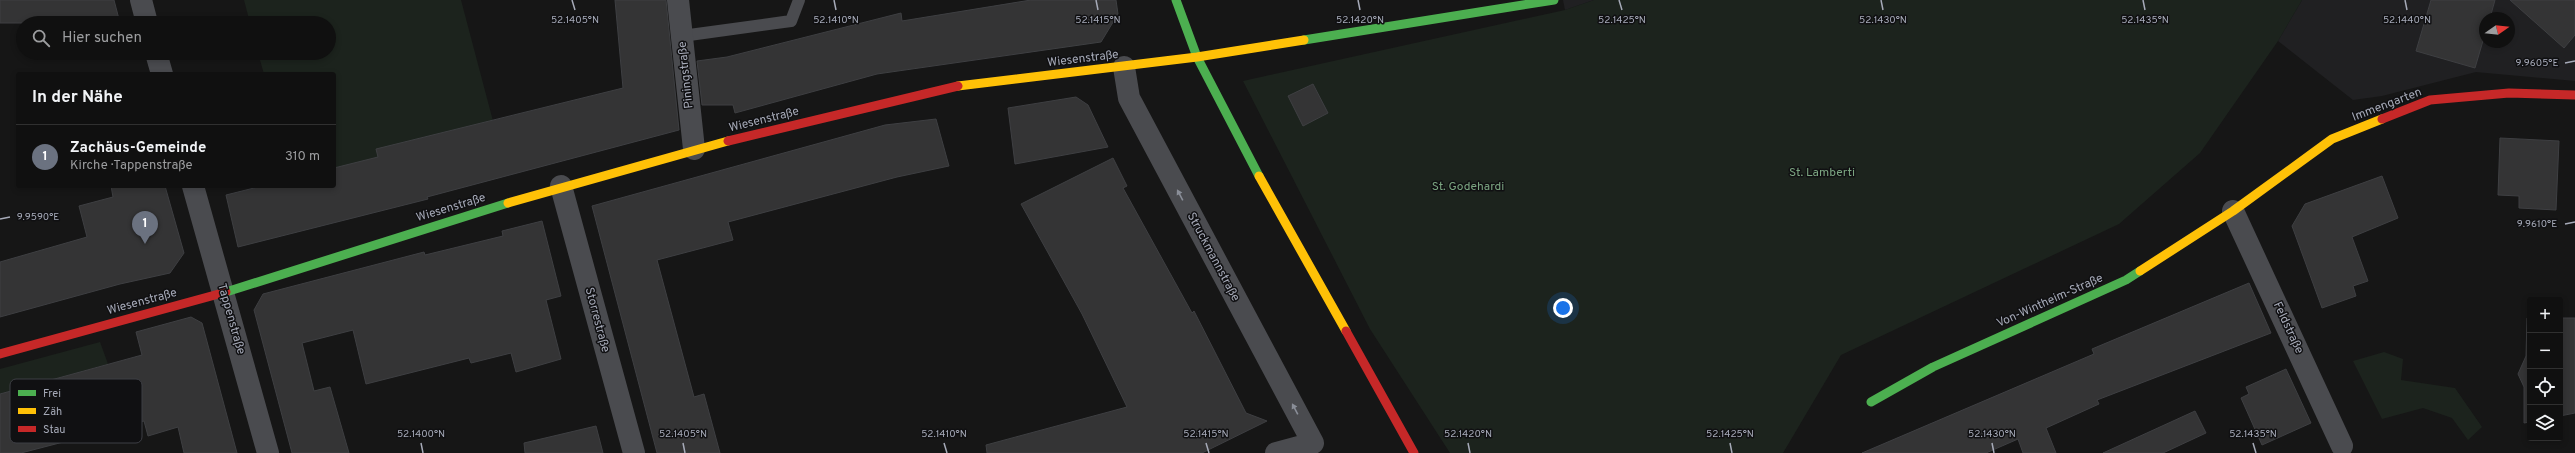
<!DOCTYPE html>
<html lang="de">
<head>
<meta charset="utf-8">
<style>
  :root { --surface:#101010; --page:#191919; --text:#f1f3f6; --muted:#9c9d9f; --line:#303030; --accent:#7c3aed }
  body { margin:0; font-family:Overpass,sans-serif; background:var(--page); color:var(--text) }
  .controls { position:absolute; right:12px; bottom:12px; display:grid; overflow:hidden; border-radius:4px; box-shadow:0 2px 6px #0003 }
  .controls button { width:36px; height:36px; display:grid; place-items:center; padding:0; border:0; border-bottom:1px solid var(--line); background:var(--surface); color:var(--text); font:20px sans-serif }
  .compass { position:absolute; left:2479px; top:12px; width:36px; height:36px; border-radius:50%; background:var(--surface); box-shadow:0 2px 6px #0003; rotate:76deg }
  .you { position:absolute; left:1563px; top:308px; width:14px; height:14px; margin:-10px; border:3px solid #fff; border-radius:50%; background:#1a73e8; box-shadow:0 0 0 6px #1a73e833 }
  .badge { display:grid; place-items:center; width:26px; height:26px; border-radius:50%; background:var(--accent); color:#fff; font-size:13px; font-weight:700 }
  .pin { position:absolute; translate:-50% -33px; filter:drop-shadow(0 1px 2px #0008) }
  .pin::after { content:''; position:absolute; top:21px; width:14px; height:12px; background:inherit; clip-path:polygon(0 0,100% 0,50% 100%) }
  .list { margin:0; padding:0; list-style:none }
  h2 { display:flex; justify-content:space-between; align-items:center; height:52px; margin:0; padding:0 16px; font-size:17px }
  h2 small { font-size:13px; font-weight:400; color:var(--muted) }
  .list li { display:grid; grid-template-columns:26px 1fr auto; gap:12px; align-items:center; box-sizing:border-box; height:64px; padding:0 16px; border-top:1px solid var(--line) }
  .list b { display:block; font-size:15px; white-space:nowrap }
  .list p { margin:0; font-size:13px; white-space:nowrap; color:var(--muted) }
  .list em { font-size:13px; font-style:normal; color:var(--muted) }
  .icon { flex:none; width:22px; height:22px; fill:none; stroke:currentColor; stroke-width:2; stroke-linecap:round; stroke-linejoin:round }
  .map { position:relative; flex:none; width:2575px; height:453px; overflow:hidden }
  .search { position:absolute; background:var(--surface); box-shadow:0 2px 6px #0003; left:16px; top:16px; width:320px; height:44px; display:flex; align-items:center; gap:10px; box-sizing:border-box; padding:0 14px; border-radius:22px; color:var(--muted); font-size:15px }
  .panel { position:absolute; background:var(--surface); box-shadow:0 2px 6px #0003; left:16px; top:72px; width:320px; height:116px; border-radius:4px }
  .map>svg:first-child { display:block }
  .built { fill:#202022; fill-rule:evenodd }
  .green { fill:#1c231d }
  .building { fill:#343435; stroke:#3e3f42 }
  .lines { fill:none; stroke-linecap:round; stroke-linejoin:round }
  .lane { stroke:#4a4b4f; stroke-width:12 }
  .street { stroke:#4a4b4f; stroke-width:22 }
  .fast { stroke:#4caf50; stroke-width:9 }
  .slow { stroke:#ffc107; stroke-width:9 }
  .jam { stroke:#c62828; stroke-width:9 }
  .oneway { fill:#8a8e98 }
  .ticks { fill:none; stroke:#a6aab8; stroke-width:1.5 }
  .labels { text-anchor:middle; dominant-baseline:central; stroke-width:3; stroke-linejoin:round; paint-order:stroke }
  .street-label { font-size:12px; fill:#a6aab8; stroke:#101012 }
  .park-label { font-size:12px; fill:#7ba581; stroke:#101012 }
  .key { fill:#101012; stroke:#3d3e44; stroke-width:1 }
  .key-label { font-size:11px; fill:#a6aab8 }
  .ticks-label { font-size:10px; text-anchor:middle; fill:#a6aab8; stroke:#101012; stroke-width:3; stroke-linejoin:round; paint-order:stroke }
</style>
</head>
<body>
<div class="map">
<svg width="2575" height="453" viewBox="0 0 2575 453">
  <rect width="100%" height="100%" fill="#161616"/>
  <path class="built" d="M 1563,0 L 1594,0 L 1565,10 Z
    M 2302,0 L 2575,0 L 2575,81 L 2476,72 L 2382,96 L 2353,100 L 2278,41 ZM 2485,18 L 2509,18 L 2509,42 L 2485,42 Z"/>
  <path class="green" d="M 244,0 L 461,0 L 493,121 L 378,157 L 334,168 L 334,74 L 264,74 L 258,53 L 329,53 L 329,23 L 250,23 Z
    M 1594,0 L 2302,0 L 2278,41 L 2200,153 L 2119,224 L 1841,355 L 1783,453 L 1450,453 L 1370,329 L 1243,81 L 1565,10 Z
    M 100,342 L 108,364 L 0,394 L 0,369 Z
    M 2384,352 L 2403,359 L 2401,380 L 2455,388 L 2482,427 L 2468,440 L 2452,418 L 2423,408 L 2382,419 L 2353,361 Z"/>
  <path class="building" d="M 0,0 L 114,0 L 120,23 L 0,23 Z
    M 615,0 L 666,0 L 679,130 L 427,197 L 428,199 L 238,247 L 226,195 L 262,186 L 334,186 L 334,168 L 378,157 L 376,149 L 623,88 Z
    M 1031,0 L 1116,0 L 1118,14 L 1101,42 L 877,74 L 735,113 L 733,105 L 702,105 L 697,61 L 727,57 L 901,13 L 902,21 Z
    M 2431,0 L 2495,0 L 2490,18 L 2485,18 L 2485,34 L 2475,68 L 2416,51 Z
    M 2510,0 L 2575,0 L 2575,35 L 2564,48 Z
    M 1313,84 L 1328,113 L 1303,126 L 1288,96 Z
    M 1076,97 L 1088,105 L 1108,147 L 1015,164 L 1008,108 Z
    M 936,119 L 949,166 L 897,177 L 728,222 L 733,240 L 657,260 L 694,397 L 704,394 L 720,453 L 657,453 L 592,206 L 885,125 Z
    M 2500,138 L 2559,141 L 2556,210 L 2519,208 L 2519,196 L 2498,195 Z
    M 1113,158 L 1127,186 L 1123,188 L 1192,313 L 1194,311 L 1246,413 L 1267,421 L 1202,453 L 987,453 L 986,445 L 1127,407 L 1082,314 L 1021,204 Z
    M 2382,176 L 2398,218 L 2352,237 L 2368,281 L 2353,286 L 2356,296 L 2322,308 L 2292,226 L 2305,204 Z
    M 111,186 L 165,186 L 184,253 L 170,273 L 120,284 L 0,317 L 0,262 L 87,237 L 79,206 L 113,197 Z
    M 542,221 L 561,296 L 546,300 L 561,359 L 516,372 L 511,353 L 471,363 L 469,358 L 366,384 L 353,330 L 302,343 L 314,391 L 330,387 L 349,453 L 292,453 L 254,310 L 263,294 L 424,252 L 425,255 L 503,236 L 502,231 Z
    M 2249,283 L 2271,333 L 2097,400 L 2099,404 L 2046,428 L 2056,453 L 2023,453 L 2018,439 L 1986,453 L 1862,453 L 2094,354 L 2092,349 Z
    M 191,317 L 202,323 L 237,453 L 184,453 L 178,427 L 148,436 L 144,421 L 21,453 L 0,453 L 0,394 L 142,355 L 136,332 Z
    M 2527,318 L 2530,318 L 2530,422 L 2524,423 L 2524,387 L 2518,374 L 2526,356 Z
    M 2560,318 L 2575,318 L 2575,413 L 2560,416 Z
    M 2286,369 L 2311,423 L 2262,445 L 2241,398 L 2249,394 L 2246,387 Z
    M 2195,411 L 2206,433 L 2163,453 L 2103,453 Z
    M 596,426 L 603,453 L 525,453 L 524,443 Z"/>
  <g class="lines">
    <path class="lane" d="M 682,36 L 791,21 L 799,0"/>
    <path class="street" d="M 141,0 L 147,23
      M 678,0 L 694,149
      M 156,53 L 162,74
      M 1124,67 L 1129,98 L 1313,443 L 1276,453
      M 193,186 L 268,453
      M 561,186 L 634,453
      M 2233,211 L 2342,446"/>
    <path class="fast" d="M 1176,0 L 1197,57 L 1259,176
      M 1304,40 L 1554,0
      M 226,292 L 508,203
      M 1871,402 L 1933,367 L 2126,280 L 2140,271"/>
    <path class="slow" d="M 958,86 L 1197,57 L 1304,40
      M 1259,176 L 1346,331
      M 508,203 L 728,141
      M 2140,271 L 2233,211 L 2332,139 L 2382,119"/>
    <path class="jam" d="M 2382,119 L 2430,100 L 2509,93 L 2575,95
      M 728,141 L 958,86
      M 1346,331 L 1414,453
      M 0,354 L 226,292"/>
  </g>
  <defs><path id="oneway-solid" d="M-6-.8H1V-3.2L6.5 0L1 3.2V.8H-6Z"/></defs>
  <g class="oneway">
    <use href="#oneway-solid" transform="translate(1180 195) rotate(-118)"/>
    <use href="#oneway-solid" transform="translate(1295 409) rotate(-118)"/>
  </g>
  <path class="ticks" d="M 572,0 L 575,10M 834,0 L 836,10M 1096,0 L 1098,10M 1358,0 L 1360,10M 1619,0 L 1622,10M 1881,0 L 1883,10M 2143,0 L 2145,10M 2405,0 L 2407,10M 2565,63 L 2575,61M 0,219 L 10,217M 2565,224 L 2575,222M 421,443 L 423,453M 683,443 L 685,453M 944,443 L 947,453M 1206,443 L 1209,453M 1468,443 L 1470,453M 1730,443 L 1732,453M 1992,443 L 1994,453M 2253,443 L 2256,453"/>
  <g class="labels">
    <g class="street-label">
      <text transform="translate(1083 59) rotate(-7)">Wiesenstraße</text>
      <text transform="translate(686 75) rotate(-96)">Piningstraße</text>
      <text transform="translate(2387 105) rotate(-21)">Immengarten</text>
      <text transform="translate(764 120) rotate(-14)">Wiesenstraße</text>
      <text transform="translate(451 208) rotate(-17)">Wiesenstraße</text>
      <text transform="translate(1213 257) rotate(62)">Struckmannstraße</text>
      <text transform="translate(2050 301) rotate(-24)">Von-Wintheim-Straße</text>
      <text transform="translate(142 302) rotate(-15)">Wiesenstraße</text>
      <text transform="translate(231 319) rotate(74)">Tappenstraße</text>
      <text transform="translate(597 320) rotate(75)">Storrestraße</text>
      <text transform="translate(2288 328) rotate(65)">Feldstraße</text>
    </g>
    <g class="park-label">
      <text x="1822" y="173">St. Lamberti</text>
      <text x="1468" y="187">St. Godehardi</text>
    </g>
  </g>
  <rect x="10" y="379" width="132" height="64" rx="6" class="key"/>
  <rect x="18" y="390" width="18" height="6" fill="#4caf50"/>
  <rect x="18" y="408" width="18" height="6" fill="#ffc107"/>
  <rect x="18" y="426" width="18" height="6" fill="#c62828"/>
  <g class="key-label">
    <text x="43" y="397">Frei</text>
    <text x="43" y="415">Zäh</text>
    <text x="43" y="433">Stau</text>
  </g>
  <g class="ticks-label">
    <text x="575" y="23">52.1405°N</text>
    <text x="836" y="23">52.1410°N</text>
    <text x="1098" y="23">52.1415°N</text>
    <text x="1360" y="23">52.1420°N</text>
    <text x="1622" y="23">52.1425°N</text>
    <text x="1883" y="23">52.1430°N</text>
    <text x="2145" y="23">52.1435°N</text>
    <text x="2407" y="23">52.1440°N</text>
    <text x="2537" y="66">9.9605°E</text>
    <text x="38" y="220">9.9590°E</text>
    <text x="2537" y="227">9.9610°E</text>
    <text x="421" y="437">52.1400°N</text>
    <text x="683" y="437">52.1405°N</text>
    <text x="944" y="437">52.1410°N</text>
    <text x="1206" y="437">52.1415°N</text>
    <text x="1468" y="437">52.1420°N</text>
    <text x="1730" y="437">52.1425°N</text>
    <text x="1992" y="437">52.1430°N</text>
    <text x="2253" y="437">52.1435°N</text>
  </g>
</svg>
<div class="controls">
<button>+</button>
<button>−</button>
<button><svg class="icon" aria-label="locate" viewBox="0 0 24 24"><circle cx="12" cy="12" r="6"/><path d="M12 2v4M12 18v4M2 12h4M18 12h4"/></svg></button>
<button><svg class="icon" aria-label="layers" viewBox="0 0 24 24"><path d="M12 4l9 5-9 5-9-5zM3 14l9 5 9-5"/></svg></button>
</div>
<svg class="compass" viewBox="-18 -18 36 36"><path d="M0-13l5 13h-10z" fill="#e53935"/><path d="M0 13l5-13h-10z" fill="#9c9d9f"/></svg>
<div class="you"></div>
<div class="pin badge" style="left:145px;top:244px;background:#6b7280">1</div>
<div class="search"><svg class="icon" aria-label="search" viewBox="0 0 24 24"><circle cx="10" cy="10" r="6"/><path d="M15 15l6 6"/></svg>Hier suchen</div>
<section class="panel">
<h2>In der Nähe<small></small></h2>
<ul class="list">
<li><span class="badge" style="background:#6b7280">1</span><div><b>Zachäus-Gemeinde</b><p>Kirche · Tappenstraße</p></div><em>310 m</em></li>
</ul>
</section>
</div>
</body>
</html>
